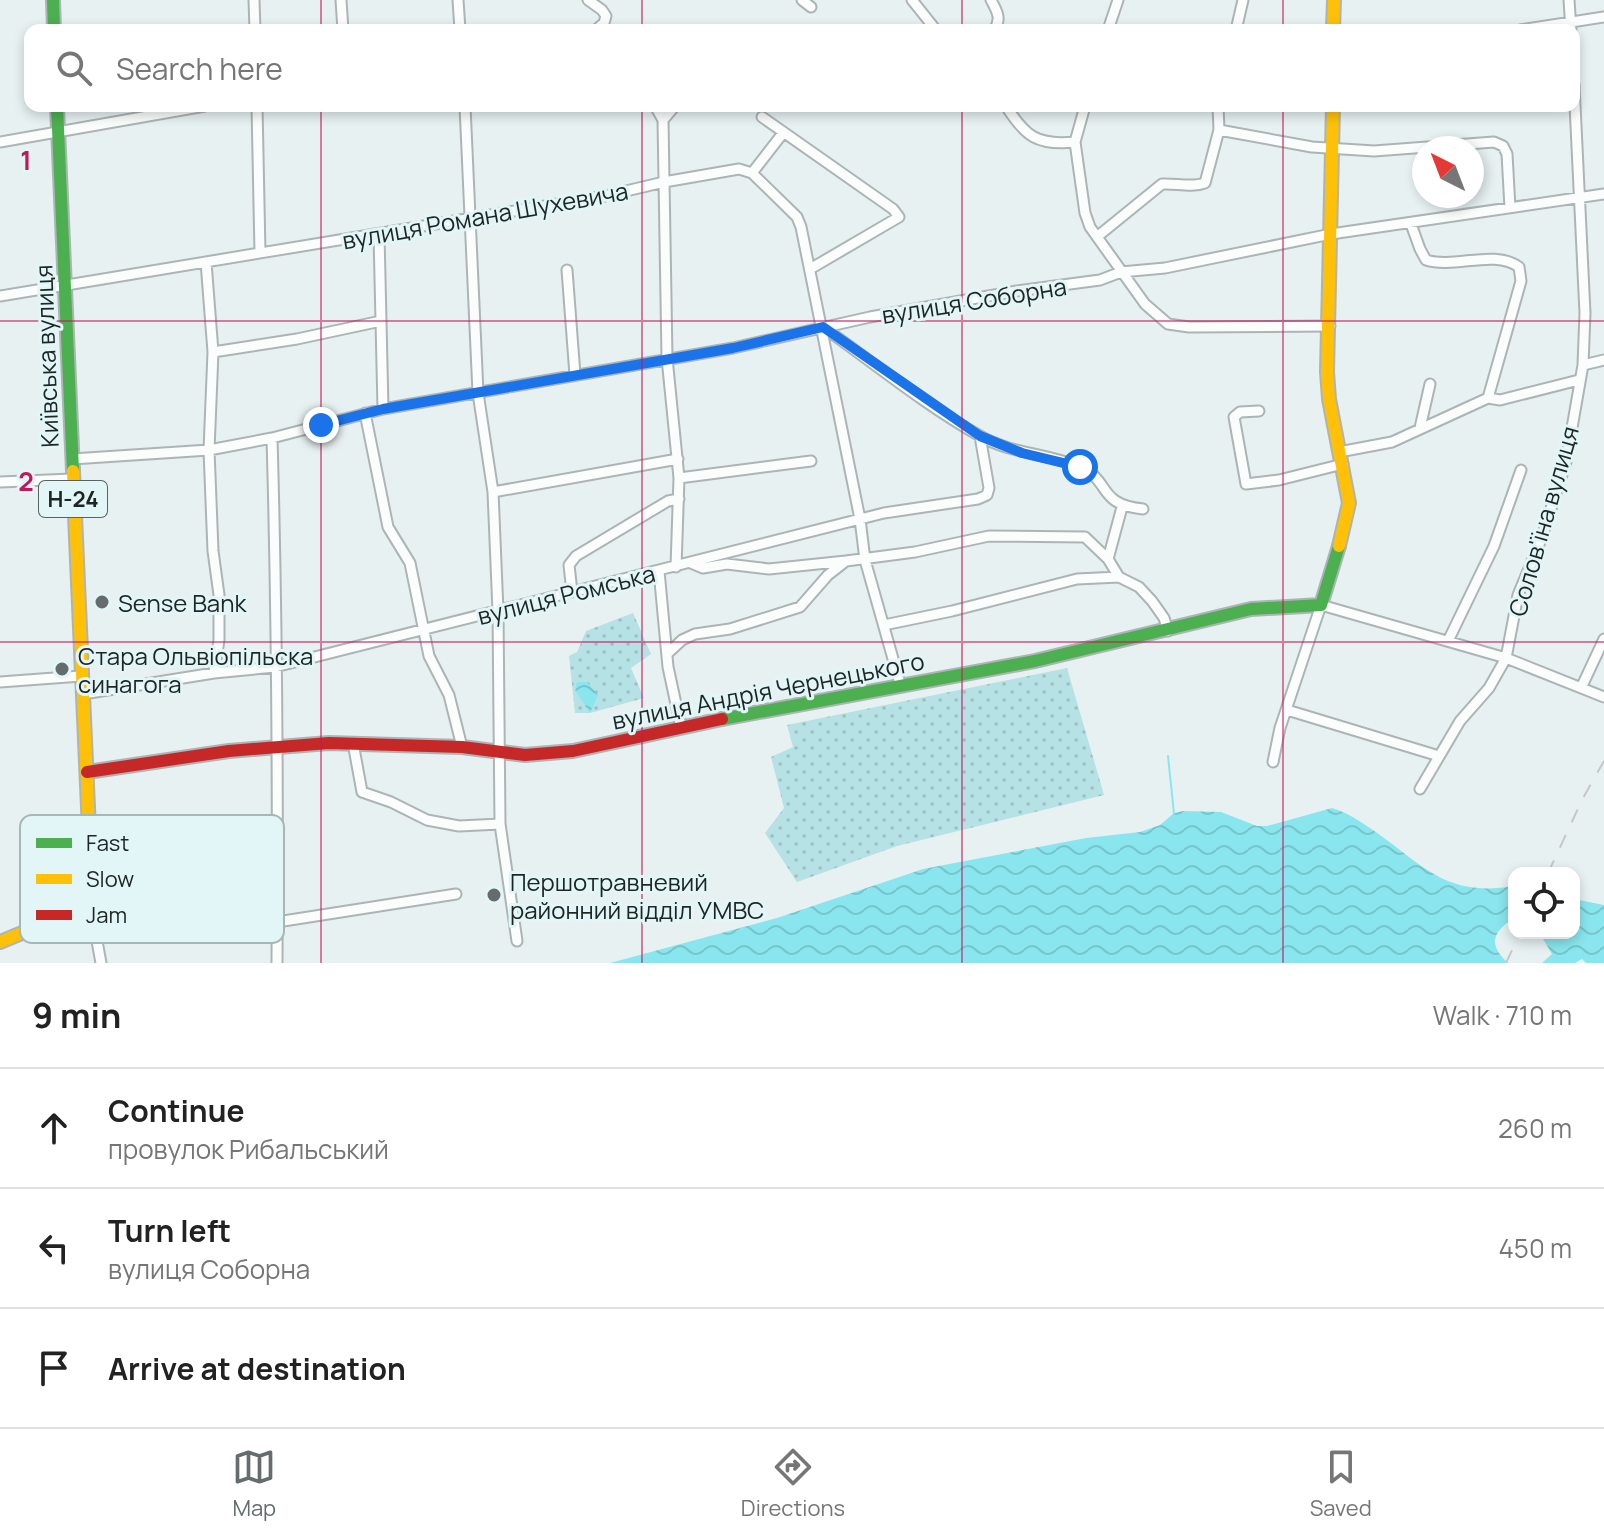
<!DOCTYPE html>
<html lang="en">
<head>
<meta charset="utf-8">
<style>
  :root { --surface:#fff; --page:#f2f2f2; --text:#222; --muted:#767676; --line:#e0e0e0; --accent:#646c6d }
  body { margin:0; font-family:Manrope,sans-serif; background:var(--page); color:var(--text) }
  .controls { position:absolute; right:24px; bottom:24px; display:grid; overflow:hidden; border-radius:16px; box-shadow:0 4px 12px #0003 }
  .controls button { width:72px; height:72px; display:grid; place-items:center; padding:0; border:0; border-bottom:2px solid var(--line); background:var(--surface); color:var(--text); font:40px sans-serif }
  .compass { position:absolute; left:1412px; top:136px; width:72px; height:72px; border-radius:50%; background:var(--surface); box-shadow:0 4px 12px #0003; rotate:318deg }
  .stop { position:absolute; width:24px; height:24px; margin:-18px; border:6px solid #1a73e8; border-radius:50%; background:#fff }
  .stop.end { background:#1a73e8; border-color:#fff; box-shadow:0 2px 8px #0008 }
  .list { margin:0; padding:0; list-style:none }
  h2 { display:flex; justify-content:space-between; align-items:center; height:104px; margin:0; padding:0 32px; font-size:34px }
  h2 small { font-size:26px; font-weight:400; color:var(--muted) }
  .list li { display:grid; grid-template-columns:52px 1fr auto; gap:24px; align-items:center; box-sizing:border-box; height:120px; padding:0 32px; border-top:2px solid var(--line) }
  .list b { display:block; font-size:30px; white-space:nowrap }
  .list p { margin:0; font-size:26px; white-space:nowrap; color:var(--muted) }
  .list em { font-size:26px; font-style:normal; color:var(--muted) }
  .icon { flex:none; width:44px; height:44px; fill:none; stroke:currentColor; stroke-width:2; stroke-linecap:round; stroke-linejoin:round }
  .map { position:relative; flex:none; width:1604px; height:963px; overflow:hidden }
  .search { position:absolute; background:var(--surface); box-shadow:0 4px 12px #0003; left:24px; right:24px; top:24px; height:88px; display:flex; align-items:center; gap:20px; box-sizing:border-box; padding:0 28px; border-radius:16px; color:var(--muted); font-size:30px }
  .sheet { height:464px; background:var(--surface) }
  nav { display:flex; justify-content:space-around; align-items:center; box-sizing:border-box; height:112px; border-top:2px solid var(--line); background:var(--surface); font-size:22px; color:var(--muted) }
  nav a { display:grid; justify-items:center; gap:4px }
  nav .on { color:var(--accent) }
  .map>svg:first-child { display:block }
  .park { fill:url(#park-dots) }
  .water { fill:url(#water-waves) }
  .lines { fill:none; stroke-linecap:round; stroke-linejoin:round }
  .stream { stroke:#89e6ee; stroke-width:2 }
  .street-casing { stroke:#adb4b5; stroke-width:13 }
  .fast-casing { stroke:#adb4b5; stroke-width:16 }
  .slow-casing { stroke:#adb4b5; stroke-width:16 }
  .jam-casing { stroke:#adb4b5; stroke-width:16 }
  .street { stroke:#fbfdfd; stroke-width:9 }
  .fast { stroke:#4caf50; stroke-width:12 }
  .slow { stroke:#ffc107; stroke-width:12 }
  .jam { stroke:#c62828; stroke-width:12 }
  .rail { stroke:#c5c7c8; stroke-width:2; stroke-dasharray:14 14; stroke-linecap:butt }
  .route { stroke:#1a73e8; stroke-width:10 }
  .grid { fill:none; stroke:#c2185b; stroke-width:2; stroke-opacity:0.55 }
  .poi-dot { fill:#646c6d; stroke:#e2f5f7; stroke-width:3 }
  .labels { text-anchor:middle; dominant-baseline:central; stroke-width:6; stroke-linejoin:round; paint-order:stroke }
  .shield { fill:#e2f5f7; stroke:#596364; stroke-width:2 }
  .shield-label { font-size:22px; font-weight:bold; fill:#1e2525 }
  .street-label { font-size:24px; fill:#1e2525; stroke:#e2f5f7 }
  .poi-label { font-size:24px; fill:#1e2525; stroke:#e2f5f7; text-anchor:start }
  .key { fill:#e2f5f7; stroke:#a7b7b8; stroke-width:2 }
  .key-label { font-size:22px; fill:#1e2525 }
  .grid-label { font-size:26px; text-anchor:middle; font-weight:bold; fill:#c2185b; stroke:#e2f5f7; stroke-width:6; stroke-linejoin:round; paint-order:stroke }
</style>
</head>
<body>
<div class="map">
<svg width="1604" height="963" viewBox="0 0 1604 963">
  <defs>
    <pattern id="park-dots" width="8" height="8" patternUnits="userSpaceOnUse" patternTransform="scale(2)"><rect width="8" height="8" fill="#b6e1e5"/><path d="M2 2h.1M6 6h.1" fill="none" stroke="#9cc1c4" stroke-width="1.8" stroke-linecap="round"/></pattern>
    <pattern id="water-waves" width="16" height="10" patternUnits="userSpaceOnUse" patternTransform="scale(2)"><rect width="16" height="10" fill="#89e6ee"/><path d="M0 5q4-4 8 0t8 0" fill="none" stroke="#76c5cc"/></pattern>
  </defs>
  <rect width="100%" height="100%" fill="#e7f1f2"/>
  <path class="park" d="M 633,613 L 651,654 L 631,668 L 644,698 L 590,713 L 575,713 L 569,656 L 577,652 L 586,631 Z
    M 1067,668 L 1104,795 L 897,846 L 797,882 L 765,833 L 784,808 L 771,757 L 793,747 L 787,725 Z"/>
  <path class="water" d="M 577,682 L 587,682 L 598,695 L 590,713 L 575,690 Z
    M 1332,808 C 1346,812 1358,820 1370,828 C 1423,864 1444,898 1514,886 L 1514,918 C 1492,932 1488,945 1508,963 L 610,963 L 777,918 L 923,869 L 1086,838 L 1140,832 L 1160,825 L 1174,813 L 1183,811 L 1221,812 L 1257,826 L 1267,826 Z
    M 1574,899 L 1604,905 L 1604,963 L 1586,963 L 1582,959 L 1575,963 L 1542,963 L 1552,954 L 1543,939 L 1545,935 L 1574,933 Z"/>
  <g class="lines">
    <path class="stream" d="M 1168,756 L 1174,814"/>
    <g class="street-casing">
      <path id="street" d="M 254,0 L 255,30
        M 341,0 L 343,30
        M 458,0 L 460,30
        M 588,0 L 602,10 L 606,16 L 604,23 L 596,30
        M 802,0 L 811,7
        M 912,0 L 936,30
        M 991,0 C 997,11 1002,19 994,30
        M 1569,0 L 1571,30
        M 1108,30 L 1118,0
        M 1236,30 L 1243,0
        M 1520,30 L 1604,17
        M 257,106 L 260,253
        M 465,106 L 478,393 L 493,492 L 498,611 L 500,824 L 517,941
        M 655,106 L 663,120 L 667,358 L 679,478 L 676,567
        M 1006,106 C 1025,136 1037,146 1075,142
        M 1085,106 L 1075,142 L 1085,213 L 1090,227 L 1145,304 L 1168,324 L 1189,327 L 1330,326
        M 762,117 L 893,209 L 899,217 L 810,269
        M 663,120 L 675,106
        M 1219,130 L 1312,147 L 1374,151 L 1494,142 L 1503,146 L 1507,154 L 1510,208
        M 0,142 L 205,106
        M 752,173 L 783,133
        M 1411,224 L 1420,249 L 1426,260 C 1455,269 1494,249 1519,267 L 1521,281 L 1488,398
        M 379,234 L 383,409
        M 1098,236 L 1162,184 C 1175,183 1192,188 1205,183 L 1219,130 L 1218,106
        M 206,262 L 213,352 L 209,450 L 213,551 L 219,595 L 219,640 L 214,673
        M 567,270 L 575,375
        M 0,296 L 605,196 L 664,182 L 739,169 L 752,173 L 797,217 L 801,227 L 860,519 L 865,560 L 901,687
        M 823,327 C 875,364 925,405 980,436 C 1011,454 1047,453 1080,467 C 1112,481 1096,504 1143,509
        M 213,352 L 297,339 L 381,321
        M 1583,365 L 1604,360
        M 1259,411 L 1240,412 L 1234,417 L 1246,484 L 1279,480 L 1343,464
        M 365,413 L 388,527 L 410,563 L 429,656 L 449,695 L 462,747
        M 1420,428 L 1430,384
        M 272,438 C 277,613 278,788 277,963
        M 1339,452 L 1392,442 L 1488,398 L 1500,400 L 1579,380
        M 72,459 L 209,450 L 272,438 L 383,409 L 733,348 L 870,317 L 1017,291 L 1100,280 L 1121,272 L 1165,268 L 1331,234 L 1604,194
        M 679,478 L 811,461
        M 0,482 L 72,479
        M 493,492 L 678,459
        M 1122,507 L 1108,559 L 1119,577 L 1139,587 L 1152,601 L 1164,618 L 1168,631
        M 691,563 L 703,568 L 727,564 L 769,569 L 846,561
        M 659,571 L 668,667 L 681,727
        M 572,592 L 569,565 L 576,556 L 668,501 L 679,499
        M 884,625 L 952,611 L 1077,579 L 1119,577
        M 1448,641 L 1494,546 L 1521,470
        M 667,654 L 682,640 L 695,634 L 730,629 L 800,607 L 828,575 L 846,561 L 915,552 L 989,536 L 1085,537 L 1108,559
        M 0,682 L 81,676
        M 1582,686 L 1604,639
        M 83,694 L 214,673 L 275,667 L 884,513 L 978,499 L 987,495 L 989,488 L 980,436
        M 1287,710 L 1439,756
        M 353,743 L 362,792 L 391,802 L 427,820 L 459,826 L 500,824
        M 1273,762 L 1280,728 L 1321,605 L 1506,658 L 1604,697
        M 1420,789 L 1460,721 L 1489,688 L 1506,658 L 1518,595 L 1542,537 L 1566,462 L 1583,365 L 1585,313 L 1574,84
        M 81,891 L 91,908 L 101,963
        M 277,922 L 456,894"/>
    </g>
    <g class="fast-casing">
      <path id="fast" d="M 53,0 L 54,30
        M 57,106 L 73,471
        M 722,719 L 1035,661 L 1251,609 L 1321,605 L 1339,546"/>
    </g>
    <g class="slow-casing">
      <path id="slow" d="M 1333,30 L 1334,0
        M 1333,106 L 1327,372 L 1329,399 L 1349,503 L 1339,546
        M 0,942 C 50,922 80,910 90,852 L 73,471"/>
    </g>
    <g class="jam-casing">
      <path id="jam" d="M 87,772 L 229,751 L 329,743 L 462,747 L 525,755 L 573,751 L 722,719"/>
    </g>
    <use href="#street" class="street"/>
    <use href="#fast" class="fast"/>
    <use href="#slow" class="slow"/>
    <use href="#jam" class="jam"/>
    <path class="rail" d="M 1548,873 L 1583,798 L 1604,761
      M 1506,963 L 1520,933"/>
  </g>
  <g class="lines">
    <path class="route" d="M 321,425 L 383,409 L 733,348 L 823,327 L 980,436 L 1022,453 L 1080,467"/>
  </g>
  <path class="grid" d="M 321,0 L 321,30M 642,0 L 642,30M 962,0 L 962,30M 1283,0 L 1283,30M 321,106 L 321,963M 642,106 L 642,963M 962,106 L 962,963M 1283,106 L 1283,963M 0,321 L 1604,321M 0,642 L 1604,642"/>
  <g class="poi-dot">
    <circle cx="102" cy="602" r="8"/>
    <circle cx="62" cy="669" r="8"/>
    <circle cx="494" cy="895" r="8"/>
  </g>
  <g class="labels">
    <rect class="shield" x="39" y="481" width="68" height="36" rx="6"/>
    <g class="shield-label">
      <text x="73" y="499">Н-24</text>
    </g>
    <g class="street-label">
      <text transform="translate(485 215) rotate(-10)">вулиця Романа Шухевича</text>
      <text transform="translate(974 300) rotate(-9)">вулиця Соборна</text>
      <text transform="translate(46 356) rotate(-92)">Київська вулиця</text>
      <text transform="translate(1543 521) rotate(-74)">Солов'їна вулиця</text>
      <text transform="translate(566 594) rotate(-14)">вулиця Ромська</text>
      <text transform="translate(768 690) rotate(-11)">вулиця Андрія Чернецького</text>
    </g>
    <g class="poi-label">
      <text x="118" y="602">Sense Bank</text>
      <text x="78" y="655">Стара Ольвіопільска<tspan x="78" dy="28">синагога</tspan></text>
      <text x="510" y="881">Першотравневий<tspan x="510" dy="28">районний відділ УМВС</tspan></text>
    </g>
  </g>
  <rect x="20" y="815" width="264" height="128" rx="12" class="key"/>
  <rect x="36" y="838" width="36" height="10" fill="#4caf50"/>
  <rect x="36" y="874" width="36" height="10" fill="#ffc107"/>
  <rect x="36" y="910" width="36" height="10" fill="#c62828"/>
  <g class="key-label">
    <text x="86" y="851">Fast</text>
    <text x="86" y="887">Slow</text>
    <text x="86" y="923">Jam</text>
  </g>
  <g class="grid-label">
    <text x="26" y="170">1</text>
    <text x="26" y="491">2</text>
  </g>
</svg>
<div class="controls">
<button><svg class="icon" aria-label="locate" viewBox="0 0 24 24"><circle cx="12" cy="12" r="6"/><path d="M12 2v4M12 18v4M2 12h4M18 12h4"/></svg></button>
</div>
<svg class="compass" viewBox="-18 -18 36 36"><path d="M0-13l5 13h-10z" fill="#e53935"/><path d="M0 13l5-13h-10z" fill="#767676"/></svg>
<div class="stop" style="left:1080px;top:467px"></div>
<div class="stop end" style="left:321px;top:425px"></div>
<div class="search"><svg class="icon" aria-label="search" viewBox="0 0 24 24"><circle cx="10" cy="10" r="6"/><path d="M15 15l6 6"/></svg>Search here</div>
</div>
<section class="sheet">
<h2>9 min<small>Walk · 710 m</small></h2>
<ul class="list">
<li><svg class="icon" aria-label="ahead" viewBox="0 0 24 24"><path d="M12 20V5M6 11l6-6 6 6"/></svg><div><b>Continue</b><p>провулок Рибальський</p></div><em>260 m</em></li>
<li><svg class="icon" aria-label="left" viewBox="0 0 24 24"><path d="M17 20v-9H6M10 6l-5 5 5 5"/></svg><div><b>Turn left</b><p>вулиця Соборна</p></div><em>450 m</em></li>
<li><svg class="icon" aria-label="arrive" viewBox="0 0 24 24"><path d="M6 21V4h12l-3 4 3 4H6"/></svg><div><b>Arrive at destination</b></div></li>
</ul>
</section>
<nav>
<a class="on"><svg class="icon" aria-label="map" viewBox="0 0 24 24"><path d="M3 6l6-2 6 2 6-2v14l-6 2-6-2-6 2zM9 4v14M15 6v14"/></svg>Map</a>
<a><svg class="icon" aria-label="directions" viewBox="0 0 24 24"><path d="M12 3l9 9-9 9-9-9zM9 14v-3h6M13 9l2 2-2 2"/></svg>Directions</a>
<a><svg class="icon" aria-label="saved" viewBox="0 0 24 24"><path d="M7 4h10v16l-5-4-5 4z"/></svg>Saved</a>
</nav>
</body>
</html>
